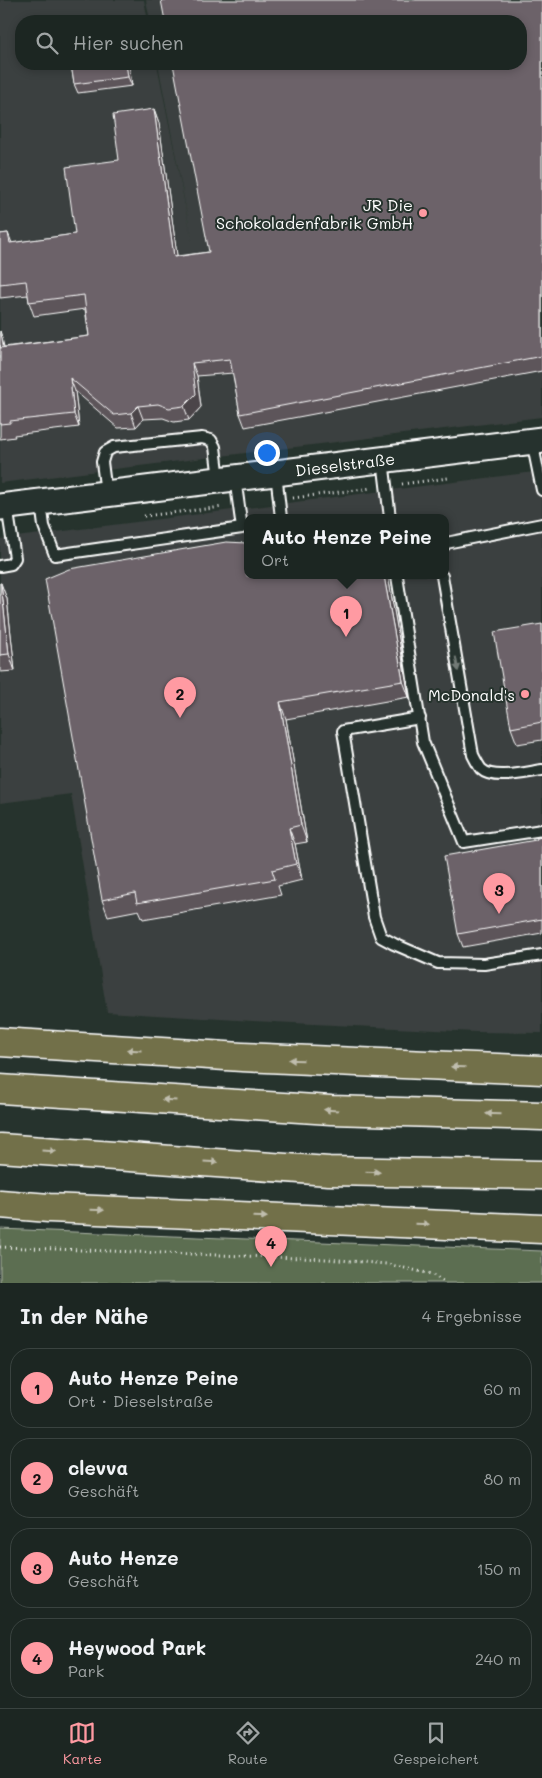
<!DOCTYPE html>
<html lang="de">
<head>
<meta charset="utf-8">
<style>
  :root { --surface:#1c2622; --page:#252e2a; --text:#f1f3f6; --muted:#a0a5a5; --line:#3a4340; --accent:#ff9aa2 }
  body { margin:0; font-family:Mali,sans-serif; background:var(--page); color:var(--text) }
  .you { position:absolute; left:266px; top:452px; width:18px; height:18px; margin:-12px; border:4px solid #fff; border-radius:50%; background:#1a73e8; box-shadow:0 0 0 8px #1a73e833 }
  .badge { display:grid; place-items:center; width:32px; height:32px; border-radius:50%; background:var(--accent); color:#111; font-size:16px; font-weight:700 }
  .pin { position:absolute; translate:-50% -41px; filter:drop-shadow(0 1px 2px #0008) }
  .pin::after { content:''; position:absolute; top:26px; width:18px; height:15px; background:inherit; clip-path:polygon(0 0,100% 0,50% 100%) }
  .popup { position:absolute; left:244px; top:514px; width:205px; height:65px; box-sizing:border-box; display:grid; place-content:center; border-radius:10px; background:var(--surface); filter:drop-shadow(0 1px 4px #0005); font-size:16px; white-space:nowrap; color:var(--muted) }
  .popup b { font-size:19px; color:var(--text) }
  .popup::after { content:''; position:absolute; left:50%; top:100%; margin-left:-10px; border:10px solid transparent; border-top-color:var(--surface) }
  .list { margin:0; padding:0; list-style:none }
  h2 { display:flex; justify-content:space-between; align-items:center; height:65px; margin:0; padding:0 20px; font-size:21px }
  h2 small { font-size:16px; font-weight:400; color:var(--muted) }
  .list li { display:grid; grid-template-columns:32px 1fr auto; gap:15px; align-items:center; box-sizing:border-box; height:80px; margin:0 10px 10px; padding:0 10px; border:1px solid var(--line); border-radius:20px }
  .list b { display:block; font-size:19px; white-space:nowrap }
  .list p { margin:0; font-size:16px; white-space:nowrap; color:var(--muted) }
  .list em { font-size:16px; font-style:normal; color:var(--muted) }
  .icon { flex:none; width:28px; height:28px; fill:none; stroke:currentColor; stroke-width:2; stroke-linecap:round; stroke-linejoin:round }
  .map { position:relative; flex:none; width:542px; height:1283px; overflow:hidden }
  .search { position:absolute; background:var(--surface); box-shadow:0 2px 8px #0003; left:15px; right:15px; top:15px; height:55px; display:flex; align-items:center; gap:12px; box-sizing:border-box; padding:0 18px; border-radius:20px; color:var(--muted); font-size:19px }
  .sheet { height:425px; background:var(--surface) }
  nav { display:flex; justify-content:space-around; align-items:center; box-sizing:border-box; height:70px; border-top:1px solid var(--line); background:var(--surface); font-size:14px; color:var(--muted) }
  nav a { display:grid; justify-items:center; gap:2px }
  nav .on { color:var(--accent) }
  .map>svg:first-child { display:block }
  .built { fill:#3b413f; fill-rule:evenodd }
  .green { fill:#5c6e51; stroke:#aeb6a8 }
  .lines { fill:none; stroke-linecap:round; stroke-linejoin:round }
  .service-casing { stroke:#fff; stroke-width:14 }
  .tertiary-casing { stroke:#fff; stroke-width:29 }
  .motorway-casing { stroke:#fff; stroke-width:31 }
  .path { stroke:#fff; stroke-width:3; stroke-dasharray:1 4; stroke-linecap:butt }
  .service { stroke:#26332d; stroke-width:10 }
  .tertiary { stroke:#26332d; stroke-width:25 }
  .motorway { stroke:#726f4a; stroke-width:28 }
  .wall { fill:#5d545a; stroke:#fff }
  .shaded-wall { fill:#4c454a; stroke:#fff }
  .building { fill:#6c6269; stroke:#fff }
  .oneway { fill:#727a76 }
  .oneway2 { fill:#c0beae }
  .poi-dot { fill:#ff9aa2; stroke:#26332d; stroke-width:2 }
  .labels { text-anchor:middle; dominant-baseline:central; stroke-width:4; stroke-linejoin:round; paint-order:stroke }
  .poi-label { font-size:16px; fill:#fff; stroke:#26332d; text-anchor:end }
  .street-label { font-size:16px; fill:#fff; stroke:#26332d }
</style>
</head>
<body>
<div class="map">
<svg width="542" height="1283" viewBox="0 0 542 1283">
  <rect width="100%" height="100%" fill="#26332d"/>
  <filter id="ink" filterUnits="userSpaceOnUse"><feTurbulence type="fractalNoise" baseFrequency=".02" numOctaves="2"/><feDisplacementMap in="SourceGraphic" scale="10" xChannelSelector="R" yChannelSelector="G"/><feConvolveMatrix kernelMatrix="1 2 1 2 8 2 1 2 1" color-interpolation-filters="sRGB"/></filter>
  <g filter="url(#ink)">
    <path class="built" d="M 0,0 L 144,0 L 148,21 L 21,21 L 21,64 L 157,64 L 192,240 L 158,64 L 521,64 L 521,21 L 150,21 L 146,0 L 542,0 L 542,417 L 0,483 Z
      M 542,471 L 542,1033 L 476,1032 L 253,1021 L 107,1012 L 71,794 L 0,803 L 0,539 ZM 247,518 L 445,518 L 445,576 L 247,576 Z"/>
    <path class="green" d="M 0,1229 L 542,1251 L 542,1283 L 0,1283 Z"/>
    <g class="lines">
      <g class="service-casing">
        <path id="service" d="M 532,441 L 542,490
          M 383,460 L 390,518
          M 276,473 L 281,518
          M 106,493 L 102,462 L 105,452 L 114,447 L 202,438 L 211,440 L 215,447 L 219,479
          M 41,503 L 44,526 L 55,555 L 242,528 L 235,478
          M 445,545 L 446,543 L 542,524
          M 0,566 L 11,564 L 15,558 L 7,506
          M 397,576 L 423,742 L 464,842 L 542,830
          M 442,576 L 473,755 C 475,759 478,765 481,769 C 493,781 527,772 542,770
          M 420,718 L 343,731 L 374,917 L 381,937 L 394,944 L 438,963 L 484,964 L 542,955"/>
      </g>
      <g class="tertiary-casing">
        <path id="tertiary" d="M 0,507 L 542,440"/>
      </g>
      <g class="motorway-casing">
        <path id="motorway" d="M 0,1042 L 242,1057 L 542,1070
          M 0,1089 L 331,1110 L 542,1116
          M 0,1148 L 329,1171 L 542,1175
          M 0,1204 L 49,1208 L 542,1229"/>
      </g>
      <path class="path" d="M 402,484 L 448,478
        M 293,498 L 372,488
        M 144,516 L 223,507
        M 0,1247 L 327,1259 L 387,1264 L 431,1274 L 446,1283"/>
      <use href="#service" class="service"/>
      <use href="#tertiary" class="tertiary"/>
      <use href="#motorway" class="motorway"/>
    </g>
    <path class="wall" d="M 542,0 L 542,371 L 245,427 L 240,414 L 233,373 L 197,376 L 201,407 L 189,420 L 174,422 L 163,418 L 143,419 L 136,427 L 118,428 L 75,391 L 79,427 L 14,435 L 15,437 L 0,439 L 0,331 L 2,338 L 4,347 L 89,336 L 85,309 L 34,316 L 29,302 L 28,295 L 0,298 L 0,234 L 8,233 L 12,243 L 75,234 L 119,160 L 154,109 L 159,123 L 177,256 L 209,252 Z
      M 71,64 L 129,64 L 132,86 L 78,93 L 74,84 Z
      M 247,576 L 388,576 L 409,697 L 286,719 L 307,842 L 295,844 L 302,880 L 278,886 L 281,895 L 143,919 L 139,910 L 108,916 L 102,900 Z
      M 0,583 L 7,599 L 15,671 L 0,672 Z
      M 542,624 L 542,740 L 517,744 L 511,728 Z
      M 542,837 L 542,933 L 463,947 L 458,934 L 536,840 Z"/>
    <path class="shaded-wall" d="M 126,64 L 129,64 L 132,86 L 128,77 Z
      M 154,109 L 159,123 L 179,270 L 174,257 Z
      M 0,331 L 2,338 L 5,361 L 0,348 Z
      M 192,363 L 197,376 L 201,407 L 189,420 L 184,406 Z
      M 70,378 L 75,391 L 79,427 L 74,414 Z
      M 138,406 L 143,419 L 136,427 L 131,413 Z
      M 384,576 L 388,576 L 409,697 L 403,681 Z
      M 1,583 L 7,599 L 15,671 L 9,654 Z
      M 280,702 L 286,719 L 307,842 L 301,825 Z
      M 289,828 L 295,844 L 302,880 L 296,864 Z"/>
    <path class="building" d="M 161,0 L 542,0 L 542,356 L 240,414 L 230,359 L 192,363 L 196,394 L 184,406 L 169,408 L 158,404 L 138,406 L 131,413 L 114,415 L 70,378 L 74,414 L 10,421 L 10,423 L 0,424 L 0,345 L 0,348 L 89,336 L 84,295 L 29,302 L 26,281 L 0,284 L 0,234 L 8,233 L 10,243 L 75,234 L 66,167 L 119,160 L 113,115 L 154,109 L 174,257 L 209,252 L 173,64 L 521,64 L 521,21 L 165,21 Z
      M 71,64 L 126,64 L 128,77 L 74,84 Z
      M 226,542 L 247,543 L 247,576 L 384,576 L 403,681 L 280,702 L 301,825 L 289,828 L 296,864 L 272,870 L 275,879 L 137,903 L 135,893 L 102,900 L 45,579 L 69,569 Z
      M 0,583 L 1,583 L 9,654 L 0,655 Z
      M 542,624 L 542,722 L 511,728 L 494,632 Z
      M 542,837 L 542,919 L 458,934 L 444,856 L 536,840 L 537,838 Z"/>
    <defs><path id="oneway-solid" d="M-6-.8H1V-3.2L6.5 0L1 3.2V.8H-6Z" transform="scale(1.25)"/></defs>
    <use class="oneway" href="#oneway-solid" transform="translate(457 664) rotate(80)"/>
    <g class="oneway2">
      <use href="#oneway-solid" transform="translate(134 1050) rotate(-176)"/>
      <use href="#oneway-solid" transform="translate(296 1060) rotate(-178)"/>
      <use href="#oneway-solid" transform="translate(458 1067) rotate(-178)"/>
      <use href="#oneway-solid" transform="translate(169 1100) rotate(-176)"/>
      <use href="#oneway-solid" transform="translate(331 1110) rotate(-177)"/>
      <use href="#oneway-solid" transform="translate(493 1114) rotate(-178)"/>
      <use href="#oneway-solid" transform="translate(49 1151) rotate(4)"/>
      <use href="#oneway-solid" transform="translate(211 1162) rotate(4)"/>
      <use href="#oneway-solid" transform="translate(373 1172) rotate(1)"/>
      <use href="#oneway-solid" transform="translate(97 1210) rotate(2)"/>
      <use href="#oneway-solid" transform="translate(260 1217) rotate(2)"/>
      <use href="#oneway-solid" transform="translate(422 1224) rotate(2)"/>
    </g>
  </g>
  <g class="poi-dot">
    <circle cx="423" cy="213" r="5"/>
    <circle cx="525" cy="694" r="5"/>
  </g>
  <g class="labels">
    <g class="poi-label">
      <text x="413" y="204">JR Die<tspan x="413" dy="18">Schokoladenfabrik GmbH</tspan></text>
      <text x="515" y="694">McDonald's</text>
    </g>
    <g class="street-label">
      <text transform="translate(345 464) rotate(-7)">Dieselstraße</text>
    </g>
  </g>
</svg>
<div class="you"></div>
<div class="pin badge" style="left:346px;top:637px">1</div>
<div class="popup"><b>Auto Henze Peine</b>Ort</div>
<div class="pin badge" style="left:180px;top:718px">2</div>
<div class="pin badge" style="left:499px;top:914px">3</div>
<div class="pin badge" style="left:271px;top:1267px">4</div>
<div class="search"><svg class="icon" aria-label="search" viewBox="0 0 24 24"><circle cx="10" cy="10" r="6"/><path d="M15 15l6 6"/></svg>Hier suchen</div>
</div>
<section class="sheet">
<h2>In der Nähe<small>4 Ergebnisse</small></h2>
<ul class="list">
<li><span class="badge">1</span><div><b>Auto Henze Peine</b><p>Ort · Dieselstraße</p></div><em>60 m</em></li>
<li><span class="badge">2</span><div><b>clevva</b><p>Geschäft</p></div><em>80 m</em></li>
<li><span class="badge">3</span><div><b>Auto Henze</b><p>Geschäft</p></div><em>150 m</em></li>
<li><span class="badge">4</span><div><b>Heywood Park</b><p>Park</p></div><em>240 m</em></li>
</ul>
</section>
<nav>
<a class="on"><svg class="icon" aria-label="map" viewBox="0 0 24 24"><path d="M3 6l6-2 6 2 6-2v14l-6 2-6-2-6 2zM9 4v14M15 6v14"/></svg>Karte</a>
<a><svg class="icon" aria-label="directions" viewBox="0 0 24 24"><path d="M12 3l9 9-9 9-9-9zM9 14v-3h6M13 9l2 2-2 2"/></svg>Route</a>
<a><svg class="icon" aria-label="saved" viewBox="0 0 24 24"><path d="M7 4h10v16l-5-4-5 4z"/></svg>Gespeichert</a>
</nav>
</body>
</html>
